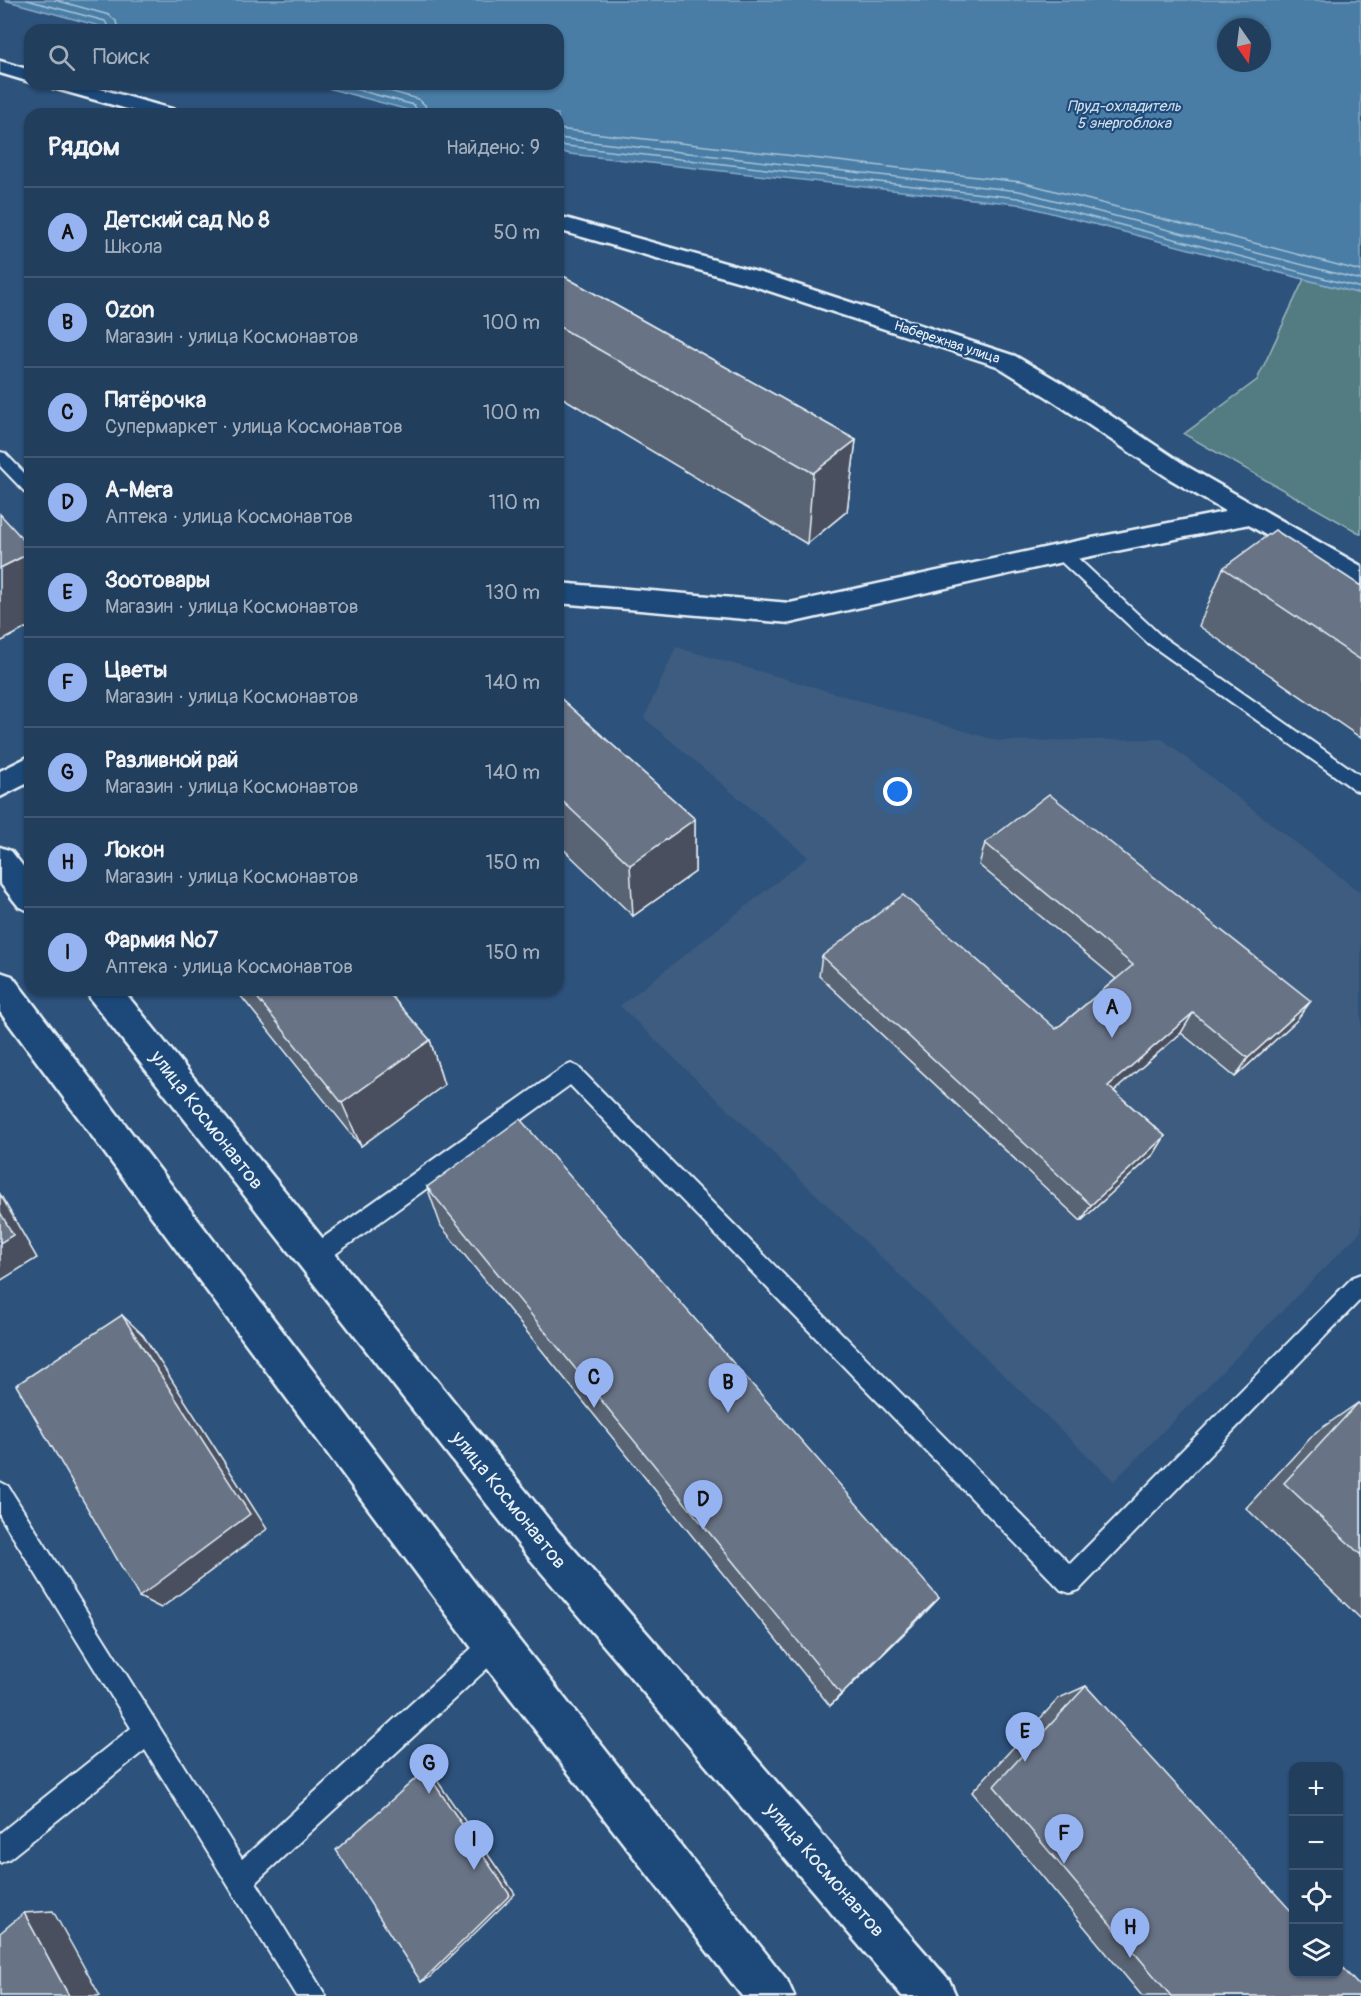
<!DOCTYPE html>
<html lang="ru">
<head>
<meta charset="utf-8">
<style>
  :root { --surface:#223e5d; --page:#2a4563; --text:#f1f3f6; --muted:#a2aebc; --line:#3f5772; --accent:#95b2f1 }
  body { margin:0; font-family:Pangolin,sans-serif; background:var(--page); color:var(--text) }
  .controls { position:absolute; right:18px; bottom:18px; display:grid; overflow:hidden; border-radius:12px; box-shadow:0 2px 4px #0004 }
  .controls button { width:54px; height:54px; display:grid; place-items:center; padding:0; border:0; border-bottom:2px solid var(--line); background:var(--surface); color:var(--text); font:30px sans-serif }
  .compass { position:absolute; left:1217px; top:18px; width:54px; height:54px; border-radius:50%; background:var(--surface); box-shadow:0 2px 4px #0004; rotate:166deg }
  .you { position:absolute; left:898px; top:792px; width:21px; height:21px; margin:-15px; border:4px solid #fff; border-radius:50%; background:#1a73e8; box-shadow:0 0 0 9px #1a73e833 }
  .badge { display:grid; place-items:center; width:39px; height:39px; border-radius:50%; background:var(--accent); color:#111; font-size:20px; font-weight:700 }
  .pin { position:absolute; translate:-50% -50px; filter:drop-shadow(0 2px 3px #0008) }
  .pin::after { content:''; position:absolute; top:32px; width:21px; height:18px; background:inherit; clip-path:polygon(0 0,100% 0,50% 100%) }
  .list { margin:0; padding:0; list-style:none }
  h2 { display:flex; justify-content:space-between; align-items:center; height:78px; margin:0; padding:0 24px; font-size:26px }
  h2 small { font-size:20px; font-weight:400; color:var(--muted) }
  .list li { display:grid; grid-template-columns:39px 1fr auto; gap:18px; align-items:center; box-sizing:border-box; height:90px; padding:0 24px; border-top:2px solid var(--line) }
  .list b { display:block; font-size:22px; white-space:nowrap }
  .list p { margin:0; font-size:20px; white-space:nowrap; color:var(--muted) }
  .list em { font-size:20px; font-style:normal; color:var(--muted) }
  .icon { flex:none; width:33px; height:33px; fill:none; stroke:currentColor; stroke-width:2; stroke-linecap:round; stroke-linejoin:round }
  .map { position:relative; flex:none; width:1361px; height:1996px; overflow:hidden }
  .search { position:absolute; background:var(--surface); box-shadow:0 2px 4px #0004; left:24px; top:24px; width:540px; height:66px; display:flex; align-items:center; gap:15px; box-sizing:border-box; padding:0 21px; border-radius:18px; color:var(--muted); font-size:22px }
  .panel { position:absolute; background:var(--surface); box-shadow:0 2px 4px #0004; left:24px; top:108px; width:540px; height:888px; border-radius:18px }
  .map>svg:first-child { display:block }
  .built { fill:#3e5c7f }
  .green { fill:#527b82; stroke:#9db6bd; stroke-width:1.5 }
  .water { fill:#497da6; stroke:#89abc7; stroke-width:1.5; fill-rule:evenodd }
  .lines { fill:none; stroke-linecap:round; stroke-linejoin:round }
  .shore { stroke:#a8c3d7; stroke-width:1.5 }
  .service-casing { stroke:#e8f1f8; stroke-width:4 }
  .minor-casing { stroke:#e8f1f8; stroke-width:5 }
  .tertiary-casing { stroke:#e8f1f8; stroke-width:5 }
  .service { fill:#1f4a7a; fill-rule:evenodd }
  .minor { fill:#1f4a7a; fill-rule:evenodd }
  .tertiary { fill:#1f4a7a; fill-rule:evenodd }
  .wall { fill:#596373; stroke:#e8f1f8; stroke-width:1.5 }
  .shaded-wall { fill:#48505e; stroke:#e8f1f8; stroke-width:1.5 }
  .building { fill:#677386; stroke:#e8f1f8; stroke-width:1.5 }
  .labels { text-anchor:middle; dominant-baseline:central; stroke-width:4.5; stroke-linejoin:round; paint-order:stroke }
  .far-street-label { font-size:14px; fill:#e8f1f8; stroke:#1f4a7a }
  .far-water-label { font-size:15px; font-style:italic; fill:#d0e0ec; stroke:#1f4a7a }
  .near-street-label { font-size:20px; fill:#e8f1f8; stroke:#1f4a7a }
</style>
</head>
<body>
<div class="map">
<svg width="1361" height="1996" viewBox="0 0 1361 1996">
  <rect width="100%" height="100%" fill="#2d527c"/>
  <filter id="ink" filterUnits="userSpaceOnUse"><feTurbulence type="fractalNoise" baseFrequency=".0167" numOctaves="2"/><feDisplacementMap in="SourceGraphic" scale="12" xChannelSelector="R" yChannelSelector="G"/><feConvolveMatrix kernelMatrix="1 2 1 2 8 2 1 2 1" color-interpolation-filters="sRGB"/></filter>
  <g filter="url(#ink)">
    <path class="built" d="M 676,647 L 999,741 L 1162,739 L 1361,893 L 1361,1231 L 1114,1481 L 620,1006 L 808,857 L 644,718 Z"/>
    <path class="green" d="M 1304,279 L 1361,294 L 1361,534 L 1184,434 L 1257,380 Z"/>
    <path class="water" d="M 4,0 L 1361,0 L 1361,294 L 1017,204 L 570,154 L 558,151 L 558,114 L 423,114 L 313,84 L 558,84 L 558,30 L 114,30 ZM 1226,27 L 1262,27 L 1262,63 L 1226,63 Z"/>
    <g class="lines">
      <path class="shore" d="M 27,0 L 105,21 L 110,30
        M 55,0 L 109,15 L 116,21 L 118,30
        M 336,84 L 414,105 L 419,114
        M 364,84 L 418,99 L 425,105 L 427,114
        M 558,129 L 1021,182 L 1361,271
        M 558,138 L 1019,191 L 1361,280
        M 558,145 L 1018,198 L 1361,288"/>
      <g class="service-casing">
        <path id="service" d="M 0,452 L 5,453 L 30,479 L 30,493 L 25,492 L 0,466 Z
          M 1062,547 L 1068,549 L 1160,635 L 1361,776 L 1361,792 L 1355,790 L 1148,643 L 1056,557 L 1054,553 L 1056,549 Z
          M 571,1064 L 578,1067 L 1070,1564 L 1353,1277 L 1361,1274 L 1361,1299 L 1079,1590 L 1070,1593 L 1061,1590 L 570,1085 L 323,1263 L 315,1266 L 307,1263 L 304,1256 L 307,1249 L 564,1067 Z
          M 0,1482 L 8,1486 L 242,1859 L 486,1635 L 495,1632 L 504,1635 L 507,1644 L 504,1653 L 256,1882 L 326,1996 L 296,1996 L 145,1750 L 9,1859 L 0,1863 L 0,1833 L 131,1728 L 0,1516 Z"/>
      </g>
      <g class="minor-casing">
        <path id="minor" d="M 1250,507 L 1259,510 L 1263,516 L 1259,522 L 1062,562 L 790,623 L 558,603 L 558,583 L 790,603 L 1062,544 Z
          M 30,756 L 30,782 L 0,797 L 0,771 Z"/>
      </g>
      <g class="tertiary-casing">
        <path id="tertiary" d="M 0,61 L 30,70 L 30,82 L 0,73 Z
          M 50,84 L 83,84 L 175,110 L 178,114 L 145,114 L 53,88 Z
          M 558,216 L 764,274 L 1015,356 L 1065,385 L 1188,467 L 1361,566 L 1361,588 L 1351,585 L 1170,479 L 1047,397 L 997,366 L 748,284 L 558,230 Z
          M 0,847 L 11,851 L 30,875 L 30,911 L 19,907 L 0,883 Z
          M 0,972 L 12,976 L 510,1629 L 787,1980 L 794,1996 L 742,1996 L 480,1659 L 0,1012 Z
          M 87,990 L 123,990 L 558,1531 L 949,1980 L 956,1996 L 902,1996 L 530,1559 L 91,1000 Z"/>
      </g>
      <use href="#service" class="service"/>
      <use href="#minor" class="minor"/>
      <use href="#tertiary" class="tertiary"/>
    </g>
    <path class="wall" d="M 558,273 L 856,440 L 847,511 L 807,544 L 558,395 Z
      M 1223,568 L 1361,586 L 1361,738 L 1199,626 Z
      M 558,696 L 695,819 L 695,872 L 633,916 L 558,844 Z
      M 985,843 L 1296,1021 L 1235,1077 L 1181,1033 L 1114,1091 L 1165,1136 L 1154,1154 L 1081,1221 L 819,976 L 822,956 L 1056,1029 L 1116,979 L 979,865 Z
      M 236,990 L 386,990 L 430,1040 L 444,1085 L 361,1146 Z
      M 427,1187 L 939,1598 L 922,1616 L 830,1706 L 441,1226 Z
      M 1358,1403 L 1361,1406 L 1361,1619 L 1246,1508 L 1316,1432 Z
      M 1086,1686 L 1361,1996 L 1142,1996 L 972,1792 L 1059,1698 Z"/>
    <path class="shaded-wall" d="M 856,440 L 847,511 L 807,544 L 813,473 Z
      M 30,553 L 30,626 L 0,642 L 0,568 Z
      M 695,819 L 695,872 L 633,916 L 630,865 Z
      M 1311,1001 L 1296,1021 L 1235,1077 L 1248,1058 Z
      M 1193,1013 L 1181,1033 L 1098,1105 L 1108,1086 Z
      M 430,1040 L 444,1085 L 361,1146 L 342,1103 Z
      M 1165,1136 L 1154,1154 L 1081,1221 L 1091,1205 Z
      M 0,1194 L 37,1258 L 0,1281 Z
      M 122,1315 L 143,1335 L 267,1529 L 161,1608 L 139,1597 Z
      M 939,1598 L 922,1616 L 830,1706 L 841,1694 Z
      M 425,1770 L 432,1773 L 515,1894 L 429,1978 L 421,1982 Z
      M 53,1911 L 100,1996 L 69,1996 L 24,1913 Z"/>
    <path class="building" d="M 558,273 L 856,440 L 813,473 L 558,326 Z
      M 0,514 L 30,547 L 30,553 L 0,568 Z
      M 1275,530 L 1361,586 L 1361,660 L 1223,568 Z
      M 558,696 L 695,819 L 630,865 L 558,797 Z
      M 1049,794 L 1311,1001 L 1248,1058 L 1193,1013 L 1108,1086 L 1165,1136 L 1091,1205 L 822,956 L 903,895 L 1056,1029 L 1133,965 L 985,843 Z
      M 251,990 L 386,990 L 430,1040 L 342,1103 Z
      M 520,1119 L 939,1598 L 841,1694 L 427,1187 Z
      M 0,1212 L 13,1235 L 0,1243 Z
      M 122,1315 L 250,1514 L 139,1597 L 16,1385 Z
      M 1358,1403 L 1361,1406 L 1361,1555 L 1284,1483 Z
      M 1086,1686 L 1293,1913 L 1293,1974 L 1338,1974 L 1338,1963 L 1361,1988 L 1361,1996 L 1171,1996 L 994,1786 Z
      M 425,1770 L 510,1895 L 421,1982 L 336,1850 Z
      M 24,1913 L 69,1996 L 0,1996 L 0,1933 Z"/>
  </g>
  <g class="labels">
    <g class="far-street-label">
      <text transform="translate(947 342) rotate(18)">Набережная улица</text>
    </g>
    <g class="far-water-label">
      <text x="1124" y="106">Пруд-охладитель<tspan x="1124" dy="17">5 энергоблока</tspan></text>
    </g>
    <g class="near-street-label">
      <text transform="translate(207 1120) rotate(52)">улица Космонавтов</text>
      <text transform="translate(509 1500) rotate(51)">улица Космонавтов</text>
      <text transform="translate(825 1870) rotate(49)">улица Космонавтов</text>
    </g>
  </g>
</svg>
<div class="controls">
<button>+</button>
<button>−</button>
<button><svg class="icon" aria-label="locate" viewBox="0 0 24 24"><circle cx="12" cy="12" r="6"/><path d="M12 2v4M12 18v4M2 12h4M18 12h4"/></svg></button>
<button><svg class="icon" aria-label="layers" viewBox="0 0 24 24"><path d="M12 4l9 5-9 5-9-5zM3 14l9 5 9-5"/></svg></button>
</div>
<svg class="compass" viewBox="-18 -18 36 36"><path d="M0-13l5 13h-10z" fill="#e53935"/><path d="M0 13l5-13h-10z" fill="#a2aebc"/></svg>
<div class="you"></div>
<div class="pin badge" style="left:1112px;top:1038px">A</div>
<div class="pin badge" style="left:728px;top:1413px">B</div>
<div class="pin badge" style="left:594px;top:1408px">C</div>
<div class="pin badge" style="left:703px;top:1530px">D</div>
<div class="pin badge" style="left:1025px;top:1762px">E</div>
<div class="pin badge" style="left:1064px;top:1864px">F</div>
<div class="pin badge" style="left:429px;top:1794px">G</div>
<div class="pin badge" style="left:1130px;top:1958px">H</div>
<div class="pin badge" style="left:474px;top:1870px">I</div>
<div class="search"><svg class="icon" aria-label="search" viewBox="0 0 24 24"><circle cx="10" cy="10" r="6"/><path d="M15 15l6 6"/></svg>Поиск</div>
<section class="panel">
<h2>Рядом<small>Найдено: 9</small></h2>
<ul class="list">
<li><span class="badge">A</span><div><b>Детский сад № 8</b><p>Школа</p></div><em>50 m</em></li>
<li><span class="badge">B</span><div><b>Ozon</b><p>Магазин · улица Космонавтов</p></div><em>100 m</em></li>
<li><span class="badge">C</span><div><b>Пятёрочка</b><p>Супермаркет · улица Космонавтов</p></div><em>100 m</em></li>
<li><span class="badge">D</span><div><b>А-Мега</b><p>Аптека · улица Космонавтов</p></div><em>110 m</em></li>
<li><span class="badge">E</span><div><b>Зоотовары</b><p>Магазин · улица Космонавтов</p></div><em>130 m</em></li>
<li><span class="badge">F</span><div><b>Цветы</b><p>Магазин · улица Космонавтов</p></div><em>140 m</em></li>
<li><span class="badge">G</span><div><b>Разливной рай</b><p>Магазин · улица Космонавтов</p></div><em>140 m</em></li>
<li><span class="badge">H</span><div><b>Локон</b><p>Магазин · улица Космонавтов</p></div><em>150 m</em></li>
<li><span class="badge">I</span><div><b>Фармия №7</b><p>Аптека · улица Космонавтов</p></div><em>150 m</em></li>
</ul>
</section>
</div>
</body>
</html>
